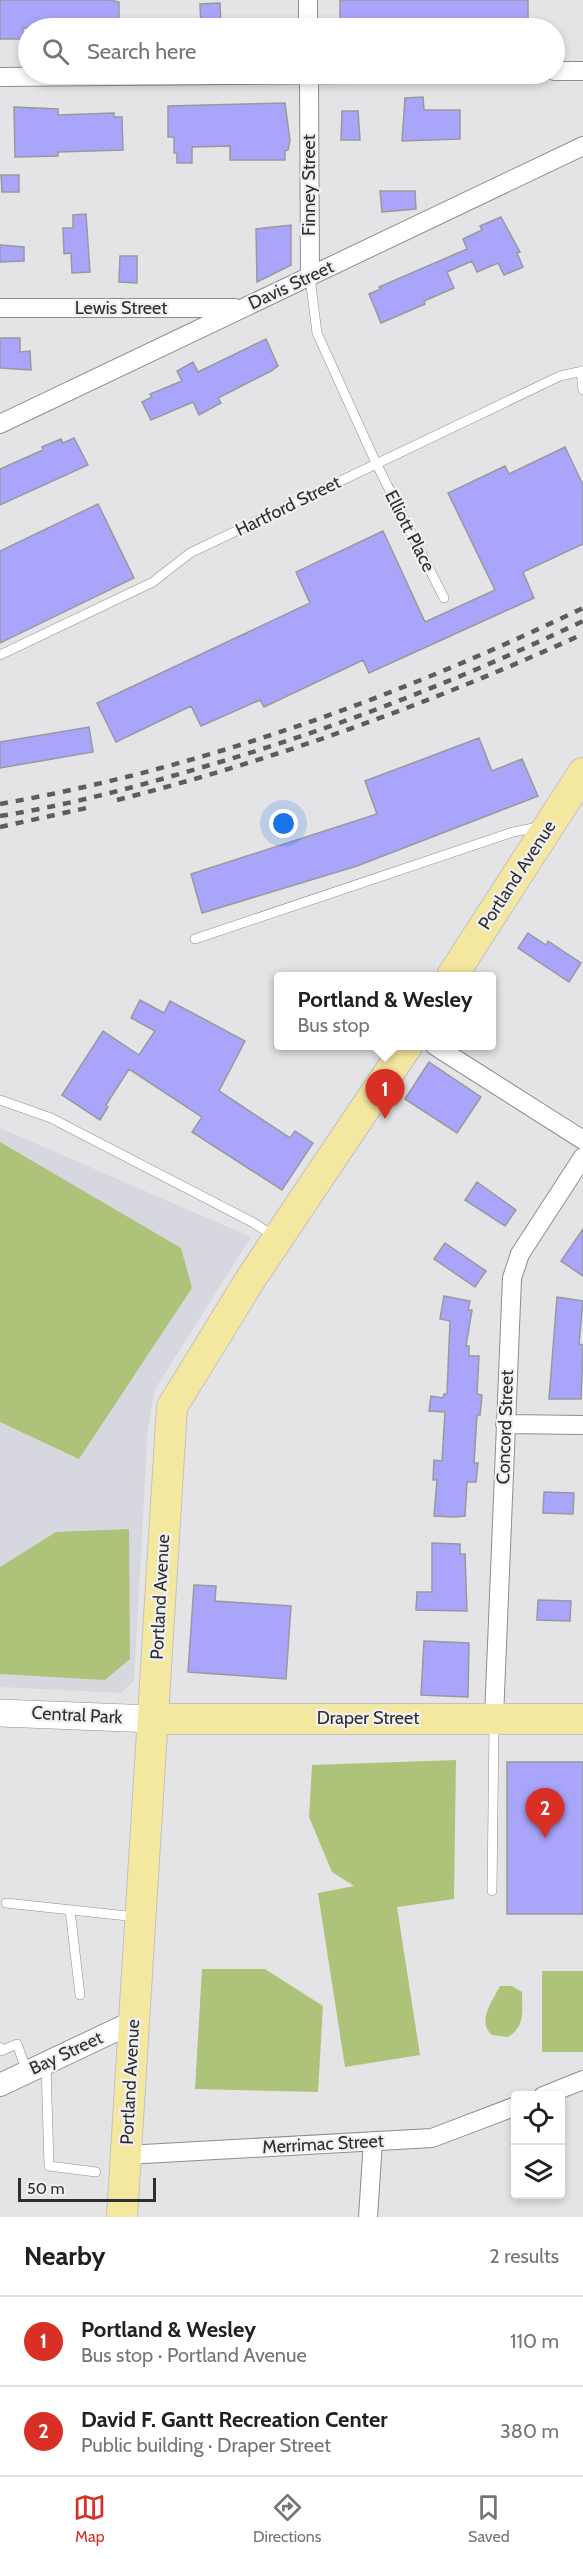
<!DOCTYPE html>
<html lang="en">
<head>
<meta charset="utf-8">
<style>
  :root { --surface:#fff; --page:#f6f6f6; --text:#202124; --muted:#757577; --line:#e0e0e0; --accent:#d93025 }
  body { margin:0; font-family:Cabin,sans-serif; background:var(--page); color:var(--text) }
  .controls { position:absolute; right:18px; bottom:18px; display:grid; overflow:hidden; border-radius:6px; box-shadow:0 3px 9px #0003 }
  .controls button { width:54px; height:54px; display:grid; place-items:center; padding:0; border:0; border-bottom:2px solid var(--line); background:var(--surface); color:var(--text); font:30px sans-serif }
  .scale { position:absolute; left:18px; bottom:15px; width:138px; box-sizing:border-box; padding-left:6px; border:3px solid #2f2f30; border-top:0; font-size:16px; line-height:21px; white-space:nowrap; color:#2f2f30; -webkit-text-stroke:4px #f1f1f3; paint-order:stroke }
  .you { position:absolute; left:284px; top:824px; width:21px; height:21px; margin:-15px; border:4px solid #fff; border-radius:50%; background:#1a73e8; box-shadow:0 0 0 9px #1a73e833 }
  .badge { display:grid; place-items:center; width:39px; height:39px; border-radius:50%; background:var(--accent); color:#fff; font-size:20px; font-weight:700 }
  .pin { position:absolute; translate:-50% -50px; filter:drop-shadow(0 2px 3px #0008) }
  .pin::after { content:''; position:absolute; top:32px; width:21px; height:18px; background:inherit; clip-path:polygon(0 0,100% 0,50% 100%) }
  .popup { position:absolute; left:274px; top:972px; width:222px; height:78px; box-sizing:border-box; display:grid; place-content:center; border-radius:6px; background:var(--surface); filter:drop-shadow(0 2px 4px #0005); font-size:20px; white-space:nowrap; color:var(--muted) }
  .popup b { font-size:22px; color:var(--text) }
  .popup::after { content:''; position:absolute; left:50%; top:100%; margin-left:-12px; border:12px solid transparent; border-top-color:var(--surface) }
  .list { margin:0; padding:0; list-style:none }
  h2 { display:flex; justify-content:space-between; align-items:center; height:78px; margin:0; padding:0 24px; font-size:26px }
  h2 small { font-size:20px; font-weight:400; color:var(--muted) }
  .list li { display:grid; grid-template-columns:39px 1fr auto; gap:18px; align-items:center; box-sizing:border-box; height:90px; padding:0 24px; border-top:2px solid var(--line) }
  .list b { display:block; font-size:22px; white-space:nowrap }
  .list p { margin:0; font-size:20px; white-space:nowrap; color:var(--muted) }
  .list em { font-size:20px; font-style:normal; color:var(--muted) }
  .icon { flex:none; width:33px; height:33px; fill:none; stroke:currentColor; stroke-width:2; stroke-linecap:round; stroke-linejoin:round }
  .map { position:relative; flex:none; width:583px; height:2217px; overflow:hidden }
  .search { position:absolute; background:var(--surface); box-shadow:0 3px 9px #0003; left:18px; right:18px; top:18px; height:66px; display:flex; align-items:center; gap:15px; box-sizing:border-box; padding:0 21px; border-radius:33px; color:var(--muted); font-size:22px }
  .sheet { height:258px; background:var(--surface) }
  nav { display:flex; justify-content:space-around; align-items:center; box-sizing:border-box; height:84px; border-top:2px solid var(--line); background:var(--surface); font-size:16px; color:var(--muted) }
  nav a { display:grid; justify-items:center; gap:3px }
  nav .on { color:var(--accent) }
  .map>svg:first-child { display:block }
  .built { fill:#d7d7df }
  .green { fill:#adc37a }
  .building { fill:#a8a5fb; stroke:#99999b; stroke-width:1.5 }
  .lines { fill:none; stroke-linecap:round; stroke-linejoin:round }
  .service-casing { stroke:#8e8e90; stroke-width:10 }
  .minor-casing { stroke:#8e8e90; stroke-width:20 }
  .tertiary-casing { stroke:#8e8e90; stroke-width:24 }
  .secondary-casing { stroke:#8e8e90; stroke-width:28 }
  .primary-casing { stroke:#c1c1c1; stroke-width:32 }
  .service { stroke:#fff; stroke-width:9 }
  .minor { stroke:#fff; stroke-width:18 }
  .tertiary { stroke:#fff; stroke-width:22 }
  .secondary { stroke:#fff; stroke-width:27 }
  .primary { stroke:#f4e8a1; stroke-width:30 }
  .rail { stroke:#5d5d5f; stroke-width:4.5; stroke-dasharray:8 8; stroke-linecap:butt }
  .labels { text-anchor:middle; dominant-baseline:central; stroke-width:4.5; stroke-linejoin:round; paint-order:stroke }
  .street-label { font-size:18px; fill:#2f2f30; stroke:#f1f1f3 }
</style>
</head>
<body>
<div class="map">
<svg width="583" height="2217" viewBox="0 0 583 2217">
  <rect width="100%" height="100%" fill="#e4e4e6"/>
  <path class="built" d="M 0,1128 L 251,1237 L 155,1389 L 148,1427 L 134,1681 L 121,1693 L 0,1687 Z"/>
  <path class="green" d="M 0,1142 L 181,1248 L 192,1288 L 79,1459 L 0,1422 Z
    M 129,1529 L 130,1659 L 105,1680 L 0,1674 L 0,1567 L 56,1532 Z
    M 456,1760 L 454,1899 L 397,1907 L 420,2055 L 345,2067 L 318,1893 L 354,1886 L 332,1872 L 309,1817 L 312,1765 Z
    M 202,1969 L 265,1969 L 323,2006 L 318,2092 L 195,2089 Z
    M 542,1971 L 583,1971 L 583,2052 L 542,2052 Z
    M 500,1986 L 512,1986 L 522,1992 C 522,2010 526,2028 507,2037 L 492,2035 C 476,2022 493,2000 500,1986 Z"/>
  <path class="building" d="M 0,0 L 110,0 L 119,2 L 119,20 L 115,19 L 115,28 L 23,28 L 23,39 L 0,39 Z
    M 340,0 L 528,0 L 528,28 L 340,28 Z
    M 220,3 L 221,28 L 201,28 L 200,4 Z
    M 423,97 L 424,110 L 460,110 L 460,139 L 402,141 L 405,98 Z
    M 285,103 L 290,141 L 288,150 L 285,151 L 285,160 L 230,160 L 230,146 L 192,147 L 192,163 L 177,163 L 177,153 L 174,153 L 174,137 L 168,137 L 168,106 Z
    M 14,107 L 58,109 L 58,115 L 114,113 L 114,117 L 122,117 L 123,150 L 58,152 L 58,156 L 15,157 Z
    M 342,111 L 358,111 L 360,140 L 341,140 Z
    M 1,175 L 19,175 L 19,192 L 2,192 Z
    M 380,191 L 415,191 L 416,209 L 382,212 Z
    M 86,214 L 90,272 L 72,273 L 71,253 L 64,254 L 63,228 L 73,228 L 73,215 Z
    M 501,217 L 520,252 L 517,253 L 523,267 L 504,275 L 498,263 L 477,272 L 472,261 L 447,272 L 454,288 L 424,301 L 425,304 L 381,323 L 369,294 L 381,289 L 379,287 L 467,249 L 463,239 L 482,230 L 480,226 Z
    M 291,225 L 291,265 L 257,282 L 256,229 Z
    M 0,245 L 24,247 L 24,261 L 0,262 Z
    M 120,256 L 137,256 L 137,283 L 119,282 Z
    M 0,338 L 20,338 L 20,352 L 30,351 L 31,370 L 0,368 Z
    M 266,339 L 278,366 L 271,371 L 218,398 L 221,403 L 199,415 L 193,402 L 151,420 L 142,402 L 152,397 L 150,394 L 182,381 L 177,371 L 193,362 L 198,372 Z
    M 74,438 L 88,465 L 0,505 L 0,469 L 43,450 L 42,447 L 61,439 L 63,443 Z
    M 565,447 L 583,485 L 583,544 L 523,572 L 534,598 L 369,673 L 363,660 L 264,707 L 260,700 L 201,726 L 191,706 L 116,742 L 97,703 L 310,603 L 296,572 L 383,531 L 425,622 L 495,590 L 448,493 L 505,466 L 509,474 Z
    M 98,504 L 134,578 L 0,643 L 0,551 Z
    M 89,727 L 93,752 L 0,768 L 0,742 Z
    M 479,738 L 492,771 L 522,759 L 538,796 L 357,866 L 202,913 L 191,874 L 377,814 L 365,781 Z
    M 528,933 L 546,945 L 548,941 L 581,963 L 569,982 L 518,948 Z
    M 140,1000 L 164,1013 L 170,1001 L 245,1041 L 219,1091 L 290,1138 L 295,1131 L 313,1143 L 282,1190 L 192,1132 L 202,1117 L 129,1069 L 106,1105 L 108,1107 L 100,1120 L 62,1095 L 103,1031 L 139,1055 L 155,1031 L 131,1018 Z
    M 429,1062 L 481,1097 L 457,1133 L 405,1099 Z
    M 477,1182 L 516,1210 L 505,1226 L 465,1200 Z
    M 583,1229 L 583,1276 L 561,1261 Z
    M 445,1243 L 486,1271 L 475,1287 L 434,1259 Z
    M 444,1296 L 470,1301 L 468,1310 L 472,1310 L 466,1346 L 469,1346 L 469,1356 L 479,1356 L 477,1394 L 482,1395 L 480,1415 L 477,1415 L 474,1463 L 478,1463 L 476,1482 L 467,1482 L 465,1516 L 455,1517 L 434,1516 L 437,1480 L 433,1480 L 434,1460 L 442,1461 L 445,1412 L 429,1411 L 431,1396 L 443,1398 L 444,1394 L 447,1394 L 450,1321 L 440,1319 Z
    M 557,1297 L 583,1301 L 579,1344 L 583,1345 L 581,1399 L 549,1399 Z
    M 544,1492 L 574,1493 L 573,1514 L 543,1513 Z
    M 432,1543 L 460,1544 L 460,1554 L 465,1554 L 467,1611 L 416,1610 L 417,1592 L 432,1592 Z
    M 194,1585 L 216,1586 L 215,1601 L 291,1606 L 286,1679 L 188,1672 Z
    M 538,1600 L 571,1601 L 570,1621 L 537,1620 Z
    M 424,1641 L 469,1643 L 468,1697 L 421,1695 Z
    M 507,1762 L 583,1762 L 583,1914 L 507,1914 Z"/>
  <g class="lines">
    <g class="service-casing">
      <path id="service" d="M 310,277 L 317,333 L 376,463 L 444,598
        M 581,371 L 583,390
        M 0,655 L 153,582 L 190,553 L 560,376 L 583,371
        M 195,939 L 513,832 L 539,827
        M 0,1100 L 51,1118 L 254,1223 L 275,1237
        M 492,1891 L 494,1724
        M 6,1903 L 137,1917
        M 70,1910 L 80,1995
        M 0,2047 L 1,2051 L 17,2044 L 27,2072
        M 46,2064 L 49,2166 L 96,2172"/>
    </g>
    <g class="minor-casing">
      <path id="minor" d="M 308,0 L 308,28
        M 554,71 L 583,71
        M 309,74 L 310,277
        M 0,77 L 356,74
        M 0,308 L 235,308
        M 0,424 L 583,146
        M 435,1046 L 583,1140
        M 505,1424 L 583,1425
        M 494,1718 L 512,1278 L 520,1254 L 583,1157
        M 543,2096 L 583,2080
        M 126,2155 L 432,2138 L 516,2106
        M 368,2217 L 373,2141"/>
    </g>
    <g class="tertiary-casing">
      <path id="tertiary" d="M 0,2085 L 133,2022"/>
    </g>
    <g class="secondary-casing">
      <path id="secondary" d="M 0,1713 L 153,1719"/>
    </g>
    <g class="primary-casing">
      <path id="primary" d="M 452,976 L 583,773
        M 153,1719 L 583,1719
        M 122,2217 L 172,1407 L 250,1280 L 407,1046"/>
    </g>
    <use href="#service" class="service"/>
    <use href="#minor" class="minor"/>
    <use href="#tertiary" class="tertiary"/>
    <use href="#secondary" class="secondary"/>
    <use href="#primary" class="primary"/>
    <path class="rail" d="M 117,800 C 278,759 432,703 583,634
      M 0,804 C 203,768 398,697 583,608
      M 0,816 C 69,805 136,787 203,767 C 334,729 460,680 583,621
      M 0,827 L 91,807"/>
  </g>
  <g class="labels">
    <g class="street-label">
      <text transform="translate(309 185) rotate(-90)">Finney Street</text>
      <text transform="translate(291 285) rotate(-25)">Davis Street</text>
      <text x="121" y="308">Lewis Street</text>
      <text transform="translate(288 506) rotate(-26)">Hartford Street</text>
      <text transform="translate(410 531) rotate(63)">Elliott Place</text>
      <text transform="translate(517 875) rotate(-57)">Portland Avenue</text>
      <text transform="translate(505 1427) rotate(-88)">Concord Street</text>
      <text transform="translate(160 1597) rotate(-87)">Portland Avenue</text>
      <text transform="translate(77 1715) rotate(3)">Central Park</text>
      <text x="368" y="1718">Draper Street</text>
      <text transform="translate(66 2053) rotate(-25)">Bay Street</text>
      <text transform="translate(130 2082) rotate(-87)">Portland Avenue</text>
      <text transform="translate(323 2144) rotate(-3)">Merrimac Street</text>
    </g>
  </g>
</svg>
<div class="controls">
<button><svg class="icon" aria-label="locate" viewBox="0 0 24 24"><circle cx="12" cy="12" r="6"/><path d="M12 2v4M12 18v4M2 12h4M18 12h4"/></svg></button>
<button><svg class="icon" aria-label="layers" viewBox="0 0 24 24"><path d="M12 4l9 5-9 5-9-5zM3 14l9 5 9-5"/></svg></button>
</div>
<div class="scale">50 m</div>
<div class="you"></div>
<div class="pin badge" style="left:385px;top:1119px">1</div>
<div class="popup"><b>Portland &amp; Wesley</b>Bus stop</div>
<div class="pin badge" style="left:545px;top:1838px">2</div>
<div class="search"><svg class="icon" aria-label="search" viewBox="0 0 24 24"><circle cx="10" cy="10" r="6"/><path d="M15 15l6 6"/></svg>Search here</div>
</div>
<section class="sheet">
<h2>Nearby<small>2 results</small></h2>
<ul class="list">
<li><span class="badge">1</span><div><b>Portland &amp; Wesley</b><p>Bus stop · Portland Avenue</p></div><em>110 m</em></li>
<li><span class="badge">2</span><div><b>David F. Gantt Recreation Center</b><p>Public building · Draper Street</p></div><em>380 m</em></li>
</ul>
</section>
<nav>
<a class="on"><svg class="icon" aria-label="map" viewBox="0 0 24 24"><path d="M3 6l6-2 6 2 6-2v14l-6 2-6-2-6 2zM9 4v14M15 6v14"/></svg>Map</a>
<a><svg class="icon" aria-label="directions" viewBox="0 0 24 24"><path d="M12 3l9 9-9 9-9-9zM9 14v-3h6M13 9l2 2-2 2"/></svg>Directions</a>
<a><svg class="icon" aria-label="saved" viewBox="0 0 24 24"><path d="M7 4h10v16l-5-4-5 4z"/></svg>Saved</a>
</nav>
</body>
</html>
